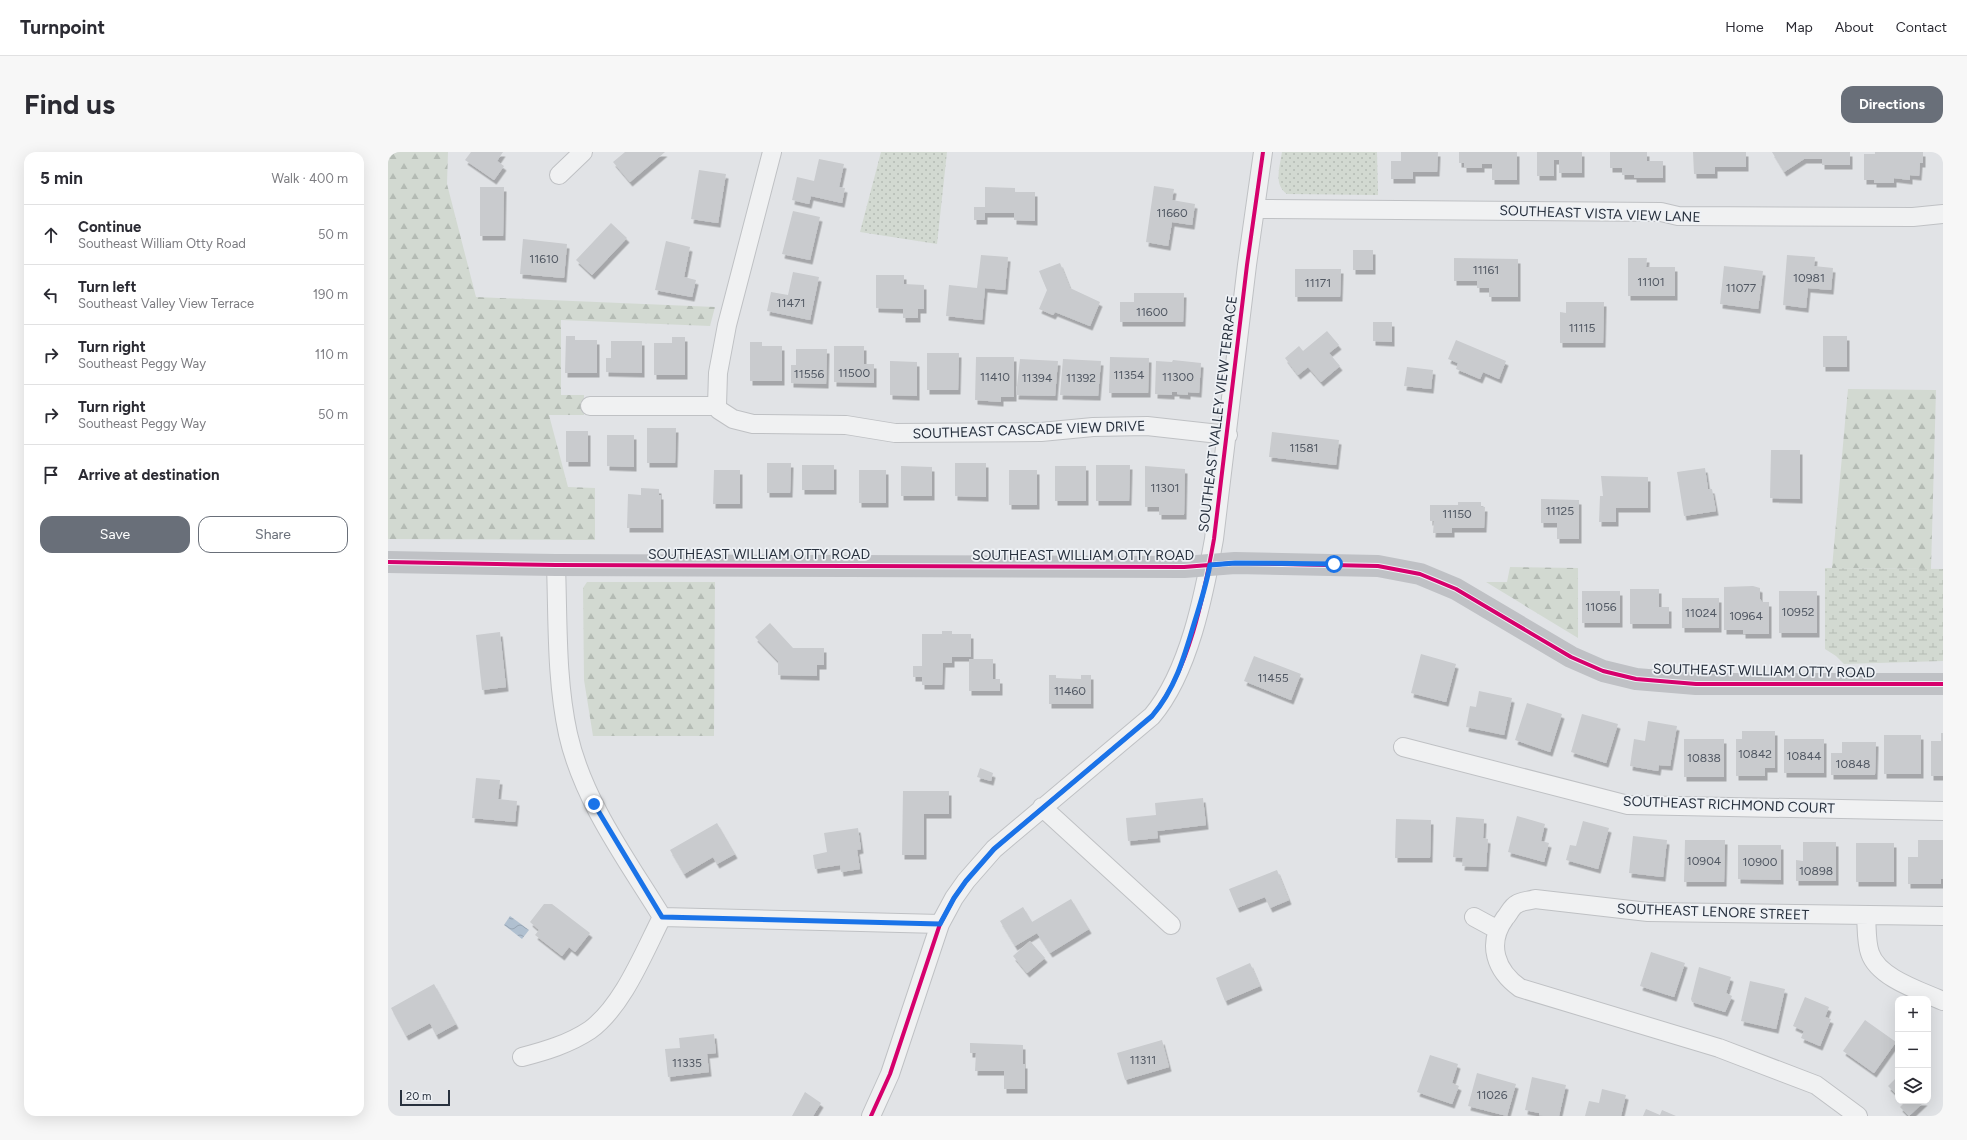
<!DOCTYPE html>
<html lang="en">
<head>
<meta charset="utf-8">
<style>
  :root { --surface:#fff; --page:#f7f7f7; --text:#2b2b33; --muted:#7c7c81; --line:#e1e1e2; --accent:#696f79 }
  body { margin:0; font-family:Figtree,sans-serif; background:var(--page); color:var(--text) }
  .controls { position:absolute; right:12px; bottom:12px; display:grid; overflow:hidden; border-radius:8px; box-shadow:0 4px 16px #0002 }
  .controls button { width:36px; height:36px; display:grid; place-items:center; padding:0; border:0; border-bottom:1px solid var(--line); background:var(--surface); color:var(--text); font:20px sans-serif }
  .scale { position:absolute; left:12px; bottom:10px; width:50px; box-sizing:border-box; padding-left:4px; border:2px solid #28313e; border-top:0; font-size:11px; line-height:14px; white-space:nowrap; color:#28313e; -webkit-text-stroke:3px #eef1f5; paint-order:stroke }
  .stop { position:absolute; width:12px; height:12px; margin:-9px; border:3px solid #1a73e8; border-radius:50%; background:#fff }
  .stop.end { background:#1a73e8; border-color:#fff; box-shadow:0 1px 4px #0008 }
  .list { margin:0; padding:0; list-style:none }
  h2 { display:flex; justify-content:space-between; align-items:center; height:52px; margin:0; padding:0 16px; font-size:17px }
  h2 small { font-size:13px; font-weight:400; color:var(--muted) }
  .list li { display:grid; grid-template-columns:26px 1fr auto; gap:12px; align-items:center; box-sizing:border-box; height:60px; padding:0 16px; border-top:1px solid var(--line) }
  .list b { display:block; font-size:15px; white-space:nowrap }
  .list p { margin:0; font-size:13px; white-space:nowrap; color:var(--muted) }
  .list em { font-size:13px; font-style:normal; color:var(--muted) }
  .actions { display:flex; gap:8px; padding:12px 16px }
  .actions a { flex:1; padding:9px 0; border:1px solid var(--accent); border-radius:12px; text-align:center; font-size:14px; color:var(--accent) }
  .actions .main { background:var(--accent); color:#fff }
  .icon { flex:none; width:22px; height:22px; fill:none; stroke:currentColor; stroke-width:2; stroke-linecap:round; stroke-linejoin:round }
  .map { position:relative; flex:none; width:1555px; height:964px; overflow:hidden; border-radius:12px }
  header { display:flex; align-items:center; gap:24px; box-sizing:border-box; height:56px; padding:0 20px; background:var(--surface); border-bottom:1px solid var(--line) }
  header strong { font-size:19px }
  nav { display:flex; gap:22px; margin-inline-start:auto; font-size:14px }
  .intro { display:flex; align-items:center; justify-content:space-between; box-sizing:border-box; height:96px; padding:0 24px }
  h1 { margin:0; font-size:28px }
  .button { padding:10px 18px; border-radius:12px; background:var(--accent); color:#fff; font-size:14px; font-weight:700 }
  main { display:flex; gap:24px; padding:0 24px }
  aside { flex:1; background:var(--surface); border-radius:12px; box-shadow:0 4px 16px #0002 }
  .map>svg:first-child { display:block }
  .grass { fill:url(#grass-dots) }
  .forest { fill:url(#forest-firs) }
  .wetland { fill:url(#wetland-marsh) }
  .water { fill:url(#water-waves) }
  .building { fill:#c9cbce; filter:url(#shadow) }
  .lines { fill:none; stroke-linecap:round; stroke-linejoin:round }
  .street-casing { stroke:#bfc1c4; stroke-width:20 }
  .street { stroke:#f0f1f2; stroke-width:18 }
  .secondary { stroke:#bfc1c5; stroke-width:22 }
  .cycleway-casing { stroke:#eef1f5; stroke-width:6 }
  .cycleway { stroke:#d6006c; stroke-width:4 }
  .route { stroke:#1a73e8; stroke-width:5 }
  .labels { text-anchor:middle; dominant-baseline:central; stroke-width:3.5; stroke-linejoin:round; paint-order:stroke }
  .number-label { font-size:12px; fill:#515863 }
  .street-label { font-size:14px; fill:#28313e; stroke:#eef1f5 }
</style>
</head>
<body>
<header>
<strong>Turnpoint</strong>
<nav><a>Home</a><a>Map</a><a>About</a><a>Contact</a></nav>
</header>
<div class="intro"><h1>Find us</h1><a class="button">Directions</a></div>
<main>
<aside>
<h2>5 min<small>Walk · 400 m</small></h2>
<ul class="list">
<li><svg class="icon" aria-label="ahead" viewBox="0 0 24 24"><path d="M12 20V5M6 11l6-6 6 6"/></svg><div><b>Continue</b><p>Southeast William Otty Road</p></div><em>50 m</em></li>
<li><svg class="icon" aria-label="left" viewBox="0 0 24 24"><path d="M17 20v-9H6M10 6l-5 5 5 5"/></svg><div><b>Turn left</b><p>Southeast Valley View Terrace</p></div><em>190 m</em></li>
<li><svg class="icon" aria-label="right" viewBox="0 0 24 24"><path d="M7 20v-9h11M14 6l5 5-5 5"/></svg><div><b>Turn right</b><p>Southeast Peggy Way</p></div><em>110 m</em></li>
<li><svg class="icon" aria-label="right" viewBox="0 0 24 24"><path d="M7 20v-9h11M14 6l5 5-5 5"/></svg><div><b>Turn right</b><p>Southeast Peggy Way</p></div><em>50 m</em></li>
<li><svg class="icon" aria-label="arrive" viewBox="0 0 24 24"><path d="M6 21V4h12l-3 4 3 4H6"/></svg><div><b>Arrive at destination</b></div></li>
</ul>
<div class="actions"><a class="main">Save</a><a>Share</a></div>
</aside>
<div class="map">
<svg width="1555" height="964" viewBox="0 0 1555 964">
  <defs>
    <pattern id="grass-dots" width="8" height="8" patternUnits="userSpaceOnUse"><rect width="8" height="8" fill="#d2d9d1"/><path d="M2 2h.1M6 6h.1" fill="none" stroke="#b4bbb4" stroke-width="1.8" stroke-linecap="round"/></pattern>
    <pattern id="forest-firs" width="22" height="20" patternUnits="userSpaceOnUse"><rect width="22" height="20" fill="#d2d9d1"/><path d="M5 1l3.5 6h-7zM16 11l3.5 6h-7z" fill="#b4bbb4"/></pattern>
    <pattern id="wetland-marsh" width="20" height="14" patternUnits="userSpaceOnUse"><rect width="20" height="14" fill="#d2d9d1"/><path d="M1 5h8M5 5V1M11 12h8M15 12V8" fill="none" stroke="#b4bbb4"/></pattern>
    <pattern id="water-waves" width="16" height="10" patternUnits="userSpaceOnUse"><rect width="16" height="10" fill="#b0c0d0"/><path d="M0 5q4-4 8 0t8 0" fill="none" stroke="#97a5b4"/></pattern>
    <filter id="shadow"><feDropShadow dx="2.5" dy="4.5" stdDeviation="0" flood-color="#0004"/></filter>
  </defs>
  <rect width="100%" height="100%" fill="#e1e3e6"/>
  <path class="grass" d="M 493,0 L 559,0 L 549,92 L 472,80 Z
    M 894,0 L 989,0 L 990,43 L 899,42 C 885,32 892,15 894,0 Z"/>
  <path class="forest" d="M 0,0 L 60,0 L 59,32 L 88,145 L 327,155 L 322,174 L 173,168 L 173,243 L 196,243 L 196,263 L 161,263 L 180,335 L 207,336 L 207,388 L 0,387 Z
    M 1460,237 L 1548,238 L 1543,417 L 1444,416 Z
    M 1122,415 L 1190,416 L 1190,486 L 1098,430 L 1119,430 Z
    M 199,430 L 327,430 L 326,584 L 205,584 L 196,528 L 195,436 Z"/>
  <path class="wetland" d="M 1437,416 L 1555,417 L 1555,509 L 1456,512 L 1448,504 L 1437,497 Z"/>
  <path class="water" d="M 122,764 L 141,778 L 134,787 L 116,773 Z"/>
  <path class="building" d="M 83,0 L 115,0 L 109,9 L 116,14 L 106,28 L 77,8 Z
    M 237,0 L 277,0 L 242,30 L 225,10 Z
    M 1013,0 L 1050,0 L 1049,20 L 1025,20 L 1025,27 L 1003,27 L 1003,9 L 1013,9 Z
    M 1071,0 L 1129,0 L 1129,28 L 1104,28 L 1104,12 L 1094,12 L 1094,16 L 1076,16 L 1076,11 L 1071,11 Z
    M 1149,0 L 1194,0 L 1194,21 L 1171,21 L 1171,8 L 1166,8 L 1166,24 L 1149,24 Z
    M 1222,0 L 1259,0 L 1259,9 L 1275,9 L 1275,26 L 1246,26 L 1246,23 L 1234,23 L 1234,16 L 1222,16 Z
    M 1305,0 L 1358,0 L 1358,15 L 1327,15 L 1327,22 L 1306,22 Z
    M 1384,0 L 1462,0 L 1462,13 L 1434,13 L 1434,7 L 1416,7 L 1396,20 Z
    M 1487,0 L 1535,0 L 1535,11 L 1532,11 L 1531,24 L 1522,23 L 1522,28 L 1506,26 L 1506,31 L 1486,31 L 1486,28 L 1476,28 L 1476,2 L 1487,2 Z
    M 431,7 L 456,12 L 451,35 L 457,36 L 454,51 L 423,44 L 421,52 L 404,48 L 409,25 L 426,29 Z
    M 311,18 L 338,22 L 330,71 L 303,67 Z
    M 766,34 L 786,37 L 784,48 L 807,52 L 804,73 L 784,70 L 780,94 L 758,90 Z
    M 92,35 L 116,35 L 115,84 L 92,84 Z
    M 597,35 L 627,36 L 627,40 L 647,40 L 647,69 L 626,68 L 626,61 L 597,61 L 597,68 L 586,68 L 586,55 L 597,55 Z
    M 405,59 L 432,65 L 422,108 L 394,102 Z
    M 223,71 L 239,86 L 204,123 L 188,108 Z
    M 135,87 L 179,92 L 176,126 L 132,122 Z
    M 278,89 L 302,95 L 296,125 L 308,128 L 304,145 L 267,138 Z
    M 965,98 L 985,98 L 985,118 L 965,118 Z
    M 593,103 L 620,105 L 617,138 L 597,136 L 594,168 L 558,164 L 561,133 L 589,136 Z
    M 1399,103 L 1427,105 L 1426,114 L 1445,116 L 1443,138 L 1420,136 L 1418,156 L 1395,153 Z
    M 1066,106 L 1130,107 L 1130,145 L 1101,145 L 1101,136 L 1089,136 L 1089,129 L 1066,129 Z
    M 1240,106 L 1259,106 L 1258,115 L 1287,115 L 1287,144 L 1240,144 Z
    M 672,111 L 682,136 L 712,150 L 702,174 L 667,160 L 665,163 L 651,157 L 659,138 L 651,119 Z
    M 1336,114 L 1375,119 L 1370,157 L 1332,152 Z
    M 907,117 L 953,117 L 952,145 L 907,145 Z
    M 405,120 L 431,125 L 422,168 L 379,159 L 383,140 L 400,143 Z
    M 488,123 L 516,123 L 516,132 L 536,133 L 536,157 L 530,157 L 530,166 L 515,166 L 515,157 L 488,156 Z
    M 746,141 L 796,141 L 795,170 L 732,170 L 732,150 L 746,150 Z
    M 1178,150 L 1216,150 L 1215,191 L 1172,191 L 1172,160 L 1178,161 Z
    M 985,170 L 1004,170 L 1004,190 L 985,189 Z
    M 939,179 L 951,193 L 941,201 L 952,214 L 933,230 L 920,215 L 910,223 L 897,206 L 911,194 L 915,199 Z
    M 178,184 L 187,184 L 187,188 L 209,188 L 209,221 L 177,221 Z
    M 1435,184 L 1459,184 L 1459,215 L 1435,215 Z
    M 284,185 L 297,185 L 297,223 L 266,223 L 266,191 L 284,191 Z
    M 1068,188 L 1118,209 L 1111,227 L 1095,220 L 1092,227 L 1068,217 L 1070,211 L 1060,207 Z
    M 223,189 L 254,189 L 254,221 L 218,220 L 218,206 L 223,206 Z
    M 362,190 L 374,190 L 374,194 L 394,194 L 394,229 L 362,229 Z
    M 446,194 L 476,194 L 476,212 L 486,212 L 486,231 L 446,230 Z
    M 408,197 L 439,197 L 438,232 L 403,231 L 403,213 L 408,213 Z
    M 539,201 L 571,201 L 570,238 L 539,238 Z
    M 588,205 L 626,205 L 626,245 L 613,245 L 613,250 L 587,248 Z
    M 722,205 L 761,206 L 760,241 L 721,241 Z
    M 632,207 L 670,209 L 667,244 L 628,243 Z
    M 675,207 L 713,209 L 710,244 L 672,243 Z
    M 785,208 L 813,211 L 811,241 L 800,240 L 800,243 L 789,242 L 789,240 L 784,240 L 784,243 L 767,242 L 768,209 L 784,210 Z
    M 502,209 L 529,210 L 529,244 L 502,243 Z
    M 1019,215 L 1045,218 L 1043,237 L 1016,234 Z
    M 259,276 L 288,276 L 287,311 L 259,311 Z
    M 178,279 L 200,279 L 200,310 L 178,310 Z
    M 884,280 L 951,288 L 948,313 L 881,305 Z
    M 219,283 L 246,283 L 246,315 L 219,314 Z
    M 1383,298 L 1412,298 L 1412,347 L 1382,346 Z
    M 379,311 L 403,311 L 402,341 L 379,341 Z
    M 567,311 L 598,311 L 598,345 L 567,344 Z
    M 414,313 L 446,313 L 446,338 L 414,338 Z
    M 708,313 L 742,313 L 741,349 L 708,349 Z
    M 513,314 L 544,315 L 544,344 L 513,344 Z
    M 667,314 L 698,314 L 698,349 L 667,349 Z
    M 757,314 L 797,317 L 796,363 L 771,363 L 771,355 L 757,355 Z
    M 1317,316 L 1320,337 L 1324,337 L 1328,359 L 1296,364 L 1289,320 Z
    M 326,318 L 352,318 L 352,352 L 325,352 Z
    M 471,318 L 498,318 L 498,351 L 471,351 Z
    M 621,318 L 649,318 L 649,353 L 621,353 Z
    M 1213,324 L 1260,325 L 1260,356 L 1228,356 L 1228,370 L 1211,370 L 1212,344 L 1215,344 Z
    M 253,336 L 271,337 L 271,343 L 273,343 L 273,376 L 239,376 L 240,342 L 253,343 Z
    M 1153,347 L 1191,348 L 1191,387 L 1169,387 L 1169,371 L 1153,371 Z
    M 1070,350 L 1093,350 L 1093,355 L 1097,355 L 1096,376 L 1064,376 L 1064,381 L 1045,381 L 1046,369 L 1042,369 L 1042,353 L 1070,353 Z
    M 1365,434 L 1372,436 L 1372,447 L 1374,450 L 1381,450 L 1381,482 L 1355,482 L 1355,478 L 1336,478 L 1336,435 Z
    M 1242,437 L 1271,437 L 1271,455 L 1281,455 L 1281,472 L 1242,472 Z
    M 1194,439 L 1232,439 L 1232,471 L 1194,471 Z
    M 1391,439 L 1429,439 L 1429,481 L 1391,481 Z
    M 1294,446 L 1331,446 L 1331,476 L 1294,476 Z
    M 382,471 L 405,496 L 436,496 L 436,513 L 429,513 L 429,524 L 390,523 L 390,509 L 367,485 Z
    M 554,479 L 564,479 L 564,482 L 583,482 L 583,505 L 564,505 L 564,511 L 555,511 L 554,533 L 534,533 L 534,525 L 525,525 L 525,514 L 534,514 L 534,482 L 554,482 Z
    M 112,480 L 118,535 L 94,538 L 88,483 Z
    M 1033,502 L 1068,512 L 1058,550 L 1023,541 Z
    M 866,504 L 913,522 L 903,548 L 856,529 Z
    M 581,507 L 605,507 L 605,527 L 612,527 L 612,539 L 581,539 Z
    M 661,523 L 668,523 L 668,526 L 693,527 L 693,523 L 703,523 L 703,552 L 661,552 Z
    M 1091,539 L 1124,546 L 1116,583 L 1078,575 L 1082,554 L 1088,555 Z
    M 1139,551 L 1174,562 L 1162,600 L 1127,588 Z
    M 1194,562 L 1230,572 L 1218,611 L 1183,600 Z
    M 1260,569 L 1289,574 L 1282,614 L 1271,613 L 1270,619 L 1242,614 L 1246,587 L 1257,589 Z
    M 1354,579 L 1387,579 L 1387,616 L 1377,616 L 1377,624 L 1348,624 L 1348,587 L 1354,587 Z
    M 1553,581 L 1555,581 L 1555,624 L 1543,624 L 1543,589 L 1553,589 Z
    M 1496,583 L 1533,583 L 1533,622 L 1496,622 Z
    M 1296,587 L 1336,587 L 1336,625 L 1296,625 Z
    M 1396,587 L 1436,587 L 1436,621 L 1396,621 Z
    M 1454,590 L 1488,590 L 1487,623 L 1443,623 L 1443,601 L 1454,601 Z
    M 592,616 L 605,621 L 603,629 L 589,625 Z
    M 88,626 L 112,628 L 110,647 L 129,649 L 127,670 L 84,666 Z
    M 515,639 L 561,639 L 561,662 L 536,662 L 536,703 L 514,703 Z
    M 815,646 L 818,673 L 769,679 L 770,686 L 740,689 L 738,666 L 768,663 L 767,651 Z
    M 1129,664 L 1157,672 L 1153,689 L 1161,691 L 1156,710 L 1120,700 Z
    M 1068,665 L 1096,667 L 1095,686 L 1100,687 L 1098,715 L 1074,714 L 1075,706 L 1065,705 Z
    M 1008,667 L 1043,668 L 1042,706 L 1007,706 Z
    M 1195,669 L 1221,676 L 1210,717 L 1178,708 L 1182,693 L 1188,694 Z
    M 329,671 L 347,702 L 329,712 L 325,705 L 296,722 L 282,698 Z
    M 470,676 L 473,697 L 469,698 L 472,717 L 453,720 L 452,713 L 427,717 L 425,703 L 439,700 L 436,681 Z
    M 1245,684 L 1279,688 L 1275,725 L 1241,721 Z
    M 1297,688 L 1337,688 L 1336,730 L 1296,730 Z
    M 1530,688 L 1555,688 L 1555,727 L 1553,727 L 1553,732 L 1520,732 L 1520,705 L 1530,705 Z
    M 1415,690 L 1448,690 L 1448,729 L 1408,729 L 1408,708 L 1415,709 Z
    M 1468,691 L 1506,691 L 1506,730 L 1468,730 Z
    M 1350,693 L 1393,693 L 1393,728 L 1350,727 Z
    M 889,718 L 901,748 L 882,756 L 877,745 L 849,756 L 841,737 Z
    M 683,747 L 701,777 L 662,801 L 649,781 L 627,794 L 612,769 L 635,755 L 644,770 Z
    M 156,752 L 164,752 L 202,781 L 187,800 L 181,795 L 174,804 L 147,783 L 151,778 L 142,770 Z
    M 642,789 L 657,806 L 639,821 L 625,804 Z
    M 1263,800 L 1297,811 L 1286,845 L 1252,834 Z
    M 862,811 L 872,834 L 837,849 L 828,826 Z
    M 1311,815 L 1343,825 L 1338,841 L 1344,844 L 1337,860 L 1304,850 L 1303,847 Z
    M 1362,829 L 1397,837 L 1388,877 L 1353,869 Z
    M 46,832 L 68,872 L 48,883 L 42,871 L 18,884 L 3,856 Z
    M 1417,845 L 1441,855 L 1437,865 L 1443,867 L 1432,894 L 1413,886 L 1416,879 L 1405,874 Z
    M 1477,868 L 1508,890 L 1486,921 L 1455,899 Z
    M 326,882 L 328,901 L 319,902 L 321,920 L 280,925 L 277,897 L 292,896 L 291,886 Z
    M 774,888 L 781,915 L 737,928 L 729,901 Z
    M 582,891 L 635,893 L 635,912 L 637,912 L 637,937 L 616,937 L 616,919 L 587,919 L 588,901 L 582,901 Z
    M 1042,903 L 1070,912 L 1064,931 L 1071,934 L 1064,952 L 1029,940 Z
    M 1089,921 L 1128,932 L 1119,964 L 1080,954 Z
    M 1510,924 L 1510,944 L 1500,934 Z
    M 1144,925 L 1178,933 L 1171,964 L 1155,964 L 1151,963 L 1151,961 L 1137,958 Z
    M 1214,937 L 1238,943 L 1233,964 L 1197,964 L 1201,949 L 1211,951 Z
    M 417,940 L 433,951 L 425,964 L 404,964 Z
    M 1515,949 L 1537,949 L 1521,964 L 1512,955 L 1516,951 Z
    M 1258,957 L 1272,963 L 1274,958 L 1288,964 L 1255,964 Z"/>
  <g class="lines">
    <g class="street-casing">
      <path id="street" d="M 171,23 L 195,0
        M 868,57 L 1273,60 L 1290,64 L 1525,65 L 1555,62
        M 202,254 L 329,254
        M 329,254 L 331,258 L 345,267 L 365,272 L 458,273 L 507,281 L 653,280 L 705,275 L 759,274 L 840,283
        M 329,254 L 330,221 L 339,173 L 384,0
        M 168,413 C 170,470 168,527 180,582 C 195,649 239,708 274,765 L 552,772
        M 1015,595 L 1240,653 L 1555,659
        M 654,655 L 783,773
        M 1478,764 C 1479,775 1478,790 1482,801 C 1490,826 1533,839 1555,849
        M 1086,765 L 1110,778
        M 134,905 C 157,899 181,892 202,878 C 235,854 256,800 274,765
        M 483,964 L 502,922 L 552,772 L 566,746 L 578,729 L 606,697 L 764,564 C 801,520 816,443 826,387 L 859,113 L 875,0
        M 1470,964 L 1428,933 L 1331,896 L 1132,836 C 1108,819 1098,792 1117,766 C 1121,762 1123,755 1129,752 C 1133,749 1141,749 1147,747 L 1260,760 L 1555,764"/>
    </g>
    <use href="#street" class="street"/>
    <path class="secondary" d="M 0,410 L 168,413 L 796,415 L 847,411 L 990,414 L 1032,422 L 1068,437 L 1183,505 L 1215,519 L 1248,527 L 1308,532 L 1555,532"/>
    <g class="cycleway-casing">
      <path id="cycleway" d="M 0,410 L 168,413 L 796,415 L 847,411 L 990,414 L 1032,422 L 1068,437 L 1183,505 L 1215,519 L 1248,527 L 1308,532 L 1555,532
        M 483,964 L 502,922 L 552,772 L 566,746 L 578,729 L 606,697 L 764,564 C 801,520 816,443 826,387 L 859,113 L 875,0"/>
    </g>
    <use href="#cycleway" class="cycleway"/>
  </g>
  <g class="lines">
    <path class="route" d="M 206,652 L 274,765 L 552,772 L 566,746 L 578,729 L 606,697 L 764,564 C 787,537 796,506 806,472 C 812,453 818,433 822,413 L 847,411 L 946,412"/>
  </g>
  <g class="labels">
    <g class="number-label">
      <text x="784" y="61">11660</text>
      <text x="156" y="107">11610</text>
      <text x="1098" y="118">11161</text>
      <text x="1421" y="126">10981</text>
      <text x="1263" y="130">11101</text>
      <text x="930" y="131">11171</text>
      <text x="1353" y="136">11077</text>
      <text x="403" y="151">11471</text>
      <text x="764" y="160">11600</text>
      <text x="1194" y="176">11115</text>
      <text x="466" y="221">11500</text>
      <text x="421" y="222">11556</text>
      <text x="741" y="223">11354</text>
      <text x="607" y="225">11410</text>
      <text x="790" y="225">11300</text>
      <text x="649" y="226">11394</text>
      <text x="693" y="226">11392</text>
      <text x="916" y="296">11581</text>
      <text x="777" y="336">11301</text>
      <text x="1172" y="359">11125</text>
      <text x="1069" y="362">11150</text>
      <text x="1213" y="455">11056</text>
      <text x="1410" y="460">10952</text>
      <text x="1313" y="461">11024</text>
      <text x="1358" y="464">10964</text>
      <text x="885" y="526">11455</text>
      <text x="682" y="539">11460</text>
      <text x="1367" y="602">10842</text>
      <text x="1416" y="604">10844</text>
      <text x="1316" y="606">10838</text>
      <text x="1465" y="612">10848</text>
      <text x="1316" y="709">10904</text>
      <text x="1372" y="710">10900</text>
      <text x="1428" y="719">10898</text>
      <text x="755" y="908">11311</text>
      <text x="299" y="911">11335</text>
      <text x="1104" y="943">11026</text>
    </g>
    <g class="street-label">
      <text transform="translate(1212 62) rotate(2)">SOUTHEAST VISTA VIEW LANE</text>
      <text transform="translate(830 262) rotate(-83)">SOUTHEAST VALLEY VIEW TERRACE</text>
      <text transform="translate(641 278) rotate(-2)">SOUTHEAST CASCADE VIEW DRIVE</text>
      <text x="371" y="402">SOUTHEAST WILLIAM OTTY ROAD</text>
      <text x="695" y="403">SOUTHEAST WILLIAM OTTY ROAD</text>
      <text transform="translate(1376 519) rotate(1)">SOUTHEAST WILLIAM OTTY ROAD</text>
      <text transform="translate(1341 653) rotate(2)">SOUTHEAST RICHMOND COURT</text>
      <text transform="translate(1325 760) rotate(2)">SOUTHEAST LENORE STREET</text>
    </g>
  </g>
</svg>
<div class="controls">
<button>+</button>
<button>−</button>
<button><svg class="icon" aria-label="layers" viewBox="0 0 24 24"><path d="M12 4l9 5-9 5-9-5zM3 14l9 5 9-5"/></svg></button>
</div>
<div class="scale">20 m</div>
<div class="stop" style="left:946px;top:412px"></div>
<div class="stop end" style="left:206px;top:652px"></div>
</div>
</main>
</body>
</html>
